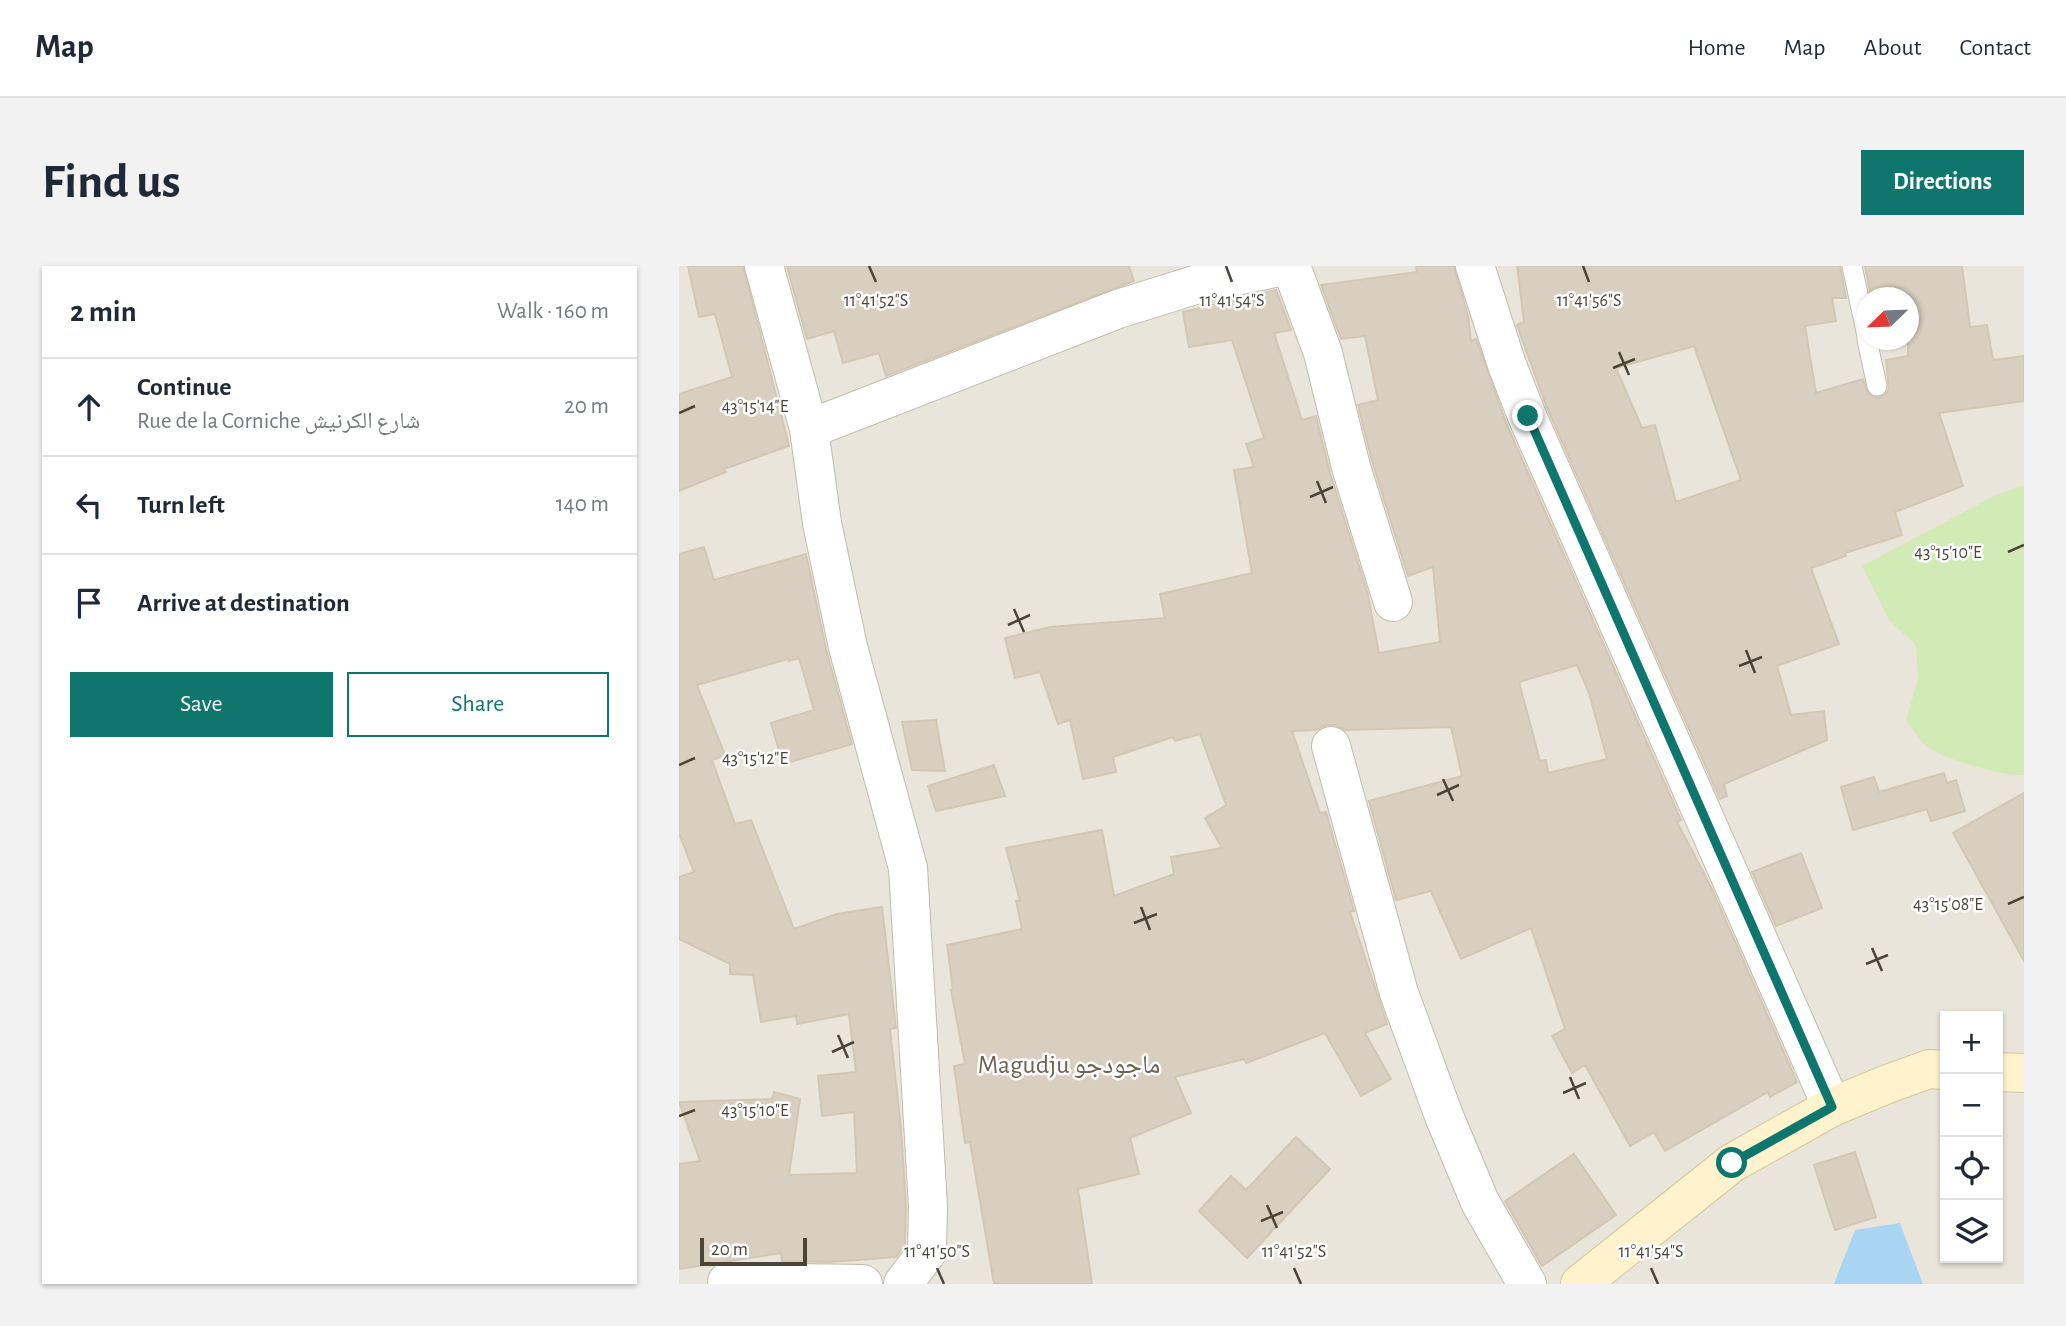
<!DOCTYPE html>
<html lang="en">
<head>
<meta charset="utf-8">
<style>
  :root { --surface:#fff; --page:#f2f2f3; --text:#1f2937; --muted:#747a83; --line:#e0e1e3; --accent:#0f766e }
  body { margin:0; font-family:"Alegreya Sans","Noto Naskh Arabic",sans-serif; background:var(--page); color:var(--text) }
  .controls { position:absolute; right:21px; bottom:21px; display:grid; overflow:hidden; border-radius:0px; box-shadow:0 2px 5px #0004 }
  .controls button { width:63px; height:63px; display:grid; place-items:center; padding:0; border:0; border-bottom:2px solid var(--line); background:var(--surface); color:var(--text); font:35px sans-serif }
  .compass { position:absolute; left:1177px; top:21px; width:63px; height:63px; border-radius:50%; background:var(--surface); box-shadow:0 2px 5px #0004; rotate:247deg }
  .scale { position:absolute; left:21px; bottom:18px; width:107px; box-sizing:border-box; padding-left:7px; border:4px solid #4b4439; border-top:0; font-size:19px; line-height:24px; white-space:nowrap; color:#4b4439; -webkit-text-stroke:5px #fff; paint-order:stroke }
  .stop { position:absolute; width:21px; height:21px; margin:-16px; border:5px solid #0f766e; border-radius:50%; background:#fff }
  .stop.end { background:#0f766e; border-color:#fff; box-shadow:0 2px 7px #0008 }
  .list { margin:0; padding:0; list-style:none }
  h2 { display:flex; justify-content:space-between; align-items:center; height:91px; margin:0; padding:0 28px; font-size:30px }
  h2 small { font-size:23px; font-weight:400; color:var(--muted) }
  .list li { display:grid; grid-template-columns:46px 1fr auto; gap:21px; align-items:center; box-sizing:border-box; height:98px; padding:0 28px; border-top:2px solid var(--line) }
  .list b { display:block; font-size:26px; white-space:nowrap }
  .list p { margin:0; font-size:23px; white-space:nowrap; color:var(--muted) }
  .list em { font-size:23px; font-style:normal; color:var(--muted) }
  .actions { display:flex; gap:14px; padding:21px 28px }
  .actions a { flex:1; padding:16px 0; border:2px solid var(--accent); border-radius:0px; text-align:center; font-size:24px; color:var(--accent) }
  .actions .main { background:var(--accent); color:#fff }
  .icon { flex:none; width:38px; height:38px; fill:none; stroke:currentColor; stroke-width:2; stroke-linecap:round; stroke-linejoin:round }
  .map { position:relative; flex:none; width:1345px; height:1018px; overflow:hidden; border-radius:0px }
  header { display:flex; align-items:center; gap:42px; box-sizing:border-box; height:98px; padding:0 35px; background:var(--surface); border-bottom:2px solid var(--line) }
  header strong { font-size:33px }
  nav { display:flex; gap:38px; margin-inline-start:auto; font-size:24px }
  .intro { display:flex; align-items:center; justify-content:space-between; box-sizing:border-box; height:168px; padding:0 42px }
  h1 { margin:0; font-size:49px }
  .button { padding:18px 32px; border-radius:0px; background:var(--accent); color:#fff; font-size:24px; font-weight:700 }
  main { display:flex; gap:42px; padding:0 42px }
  aside { flex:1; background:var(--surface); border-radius:0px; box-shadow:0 2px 5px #0004 }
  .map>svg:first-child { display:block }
  .residential { fill:#eae5da; fill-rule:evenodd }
  .green { fill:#d2eab5 }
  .water { fill:#a9d4f2 }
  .building { fill:#d8cfc1; stroke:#d3c7b4; stroke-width:2; fill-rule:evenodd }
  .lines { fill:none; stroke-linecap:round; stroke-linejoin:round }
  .service-casing { stroke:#c2bbae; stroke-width:21 }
  .minor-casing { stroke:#c2bbae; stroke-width:40 }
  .secondary-casing { stroke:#d6c79b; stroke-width:40 }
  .service { stroke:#fff; stroke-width:19 }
  .minor { stroke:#fff; stroke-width:38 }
  .secondary { stroke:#fff3cd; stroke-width:38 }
  .route { stroke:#0f766e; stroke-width:9 }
  .ticks { fill:none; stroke:#4b4439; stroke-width:2.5 }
  .labels { text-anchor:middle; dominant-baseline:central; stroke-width:5; stroke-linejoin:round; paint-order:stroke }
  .neighbourhood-label { font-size:26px; fill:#6e6250; stroke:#fff }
  .ticks-label { font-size:18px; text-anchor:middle; fill:#4b4439; stroke:#fff; stroke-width:5; stroke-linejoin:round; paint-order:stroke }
</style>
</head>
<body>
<header>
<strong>Map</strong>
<nav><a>Home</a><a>Map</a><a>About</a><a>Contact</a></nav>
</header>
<div class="intro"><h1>Find us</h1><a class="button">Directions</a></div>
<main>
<aside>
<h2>2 min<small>Walk · 160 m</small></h2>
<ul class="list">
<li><svg class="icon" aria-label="ahead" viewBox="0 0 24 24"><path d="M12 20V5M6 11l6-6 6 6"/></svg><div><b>Continue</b><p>Rue de la Corniche شارع الكرنيش</p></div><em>20 m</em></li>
<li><svg class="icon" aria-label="left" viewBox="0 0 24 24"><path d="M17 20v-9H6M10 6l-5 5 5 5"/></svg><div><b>Turn left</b></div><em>140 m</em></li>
<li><svg class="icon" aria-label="arrive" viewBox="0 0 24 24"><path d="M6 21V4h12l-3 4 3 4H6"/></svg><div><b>Arrive at destination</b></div></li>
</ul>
<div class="actions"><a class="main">Save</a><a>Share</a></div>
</aside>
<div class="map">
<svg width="1345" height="1018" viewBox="0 0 1345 1018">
  <rect width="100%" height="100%" fill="#f6f3ec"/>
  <path class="residential" d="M 0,0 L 1345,0 L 1345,1018 L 1244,1018 L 1221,957 L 1155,1018 L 0,1018 ZM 1188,32 L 1230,32 L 1230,74 L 1188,74 ZM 1266,750 L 1319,750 L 1319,992 L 1266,992 Z"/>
  <path class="green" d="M 1345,219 L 1345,509 C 1326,511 1264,493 1249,481 C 1241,475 1234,463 1227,455 L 1239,412 L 1237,379 L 1210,354 L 1183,300 L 1317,229 Z"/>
  <path class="water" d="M 1221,957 L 1244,1018 L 1155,1018 L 1176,964 Z"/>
  <path class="building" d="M 9,0 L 64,0 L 110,180 L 45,203 L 47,206 L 0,225 L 0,128 L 53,111 L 36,48 L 20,51 Z
    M 108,0 L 450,0 L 455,15 L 207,110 L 200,87 L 164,97 L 155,65 L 128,73 Z
    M 737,0 L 775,0 L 789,50 L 792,75 L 797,73 L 828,159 L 1002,554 L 998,556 L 1032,621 L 1118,816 L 1091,831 L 1089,826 L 986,885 L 975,866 L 951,880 L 906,799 L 893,807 L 873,770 L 886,763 L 852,662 L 782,693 L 752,625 L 717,634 L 690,535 L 783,510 L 772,461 L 666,464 L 657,459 L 647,459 L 637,464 L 613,465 L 641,547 L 647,546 L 675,645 L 671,646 L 708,758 L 686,767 L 712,813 L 682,830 L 646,767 L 567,797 L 565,793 L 496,811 L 512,847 L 451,872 L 460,908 L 399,923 L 413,1018 L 315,1018 L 291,876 L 286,877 L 275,800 L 286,798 L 272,724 L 274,724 L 268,679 L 343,663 L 337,635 L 341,635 L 327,582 L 423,564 L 435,630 L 495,608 L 492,591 L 543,582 L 526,552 L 547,539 L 521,468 L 496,475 L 494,471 L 434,491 L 437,506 L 404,513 L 391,454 L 379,458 L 361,406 L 336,412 L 326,372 L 371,361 L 486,352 L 481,328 L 573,307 L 555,204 L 575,201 L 567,178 L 585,172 L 553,74 L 510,81 L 504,46 L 597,24 L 612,64 L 595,67 L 623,154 L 637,150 L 651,207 L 688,325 L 700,387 L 761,376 L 754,301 L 729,310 L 693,195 L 679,139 L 699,134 L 686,70 L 662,73 L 642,19 L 738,6 ZM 898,399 L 910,427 L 928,493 L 869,507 L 867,494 L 861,495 L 840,416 Z
    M 838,0 L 1161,0 L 1167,32 L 1153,32 L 1157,55 L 1126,60 L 1137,127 L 1184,113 L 1189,128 L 1200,132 L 1206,129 L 1210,123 L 1207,94 L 1229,90 L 1229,32 L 1192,32 L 1186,0 L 1283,0 L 1291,61 L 1308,59 L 1314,94 L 1345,90 L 1345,135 L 1260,147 L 1284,220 L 1216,246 L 1223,269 L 1166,287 L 1167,290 L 1132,302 L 1160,378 L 1098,400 L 1112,449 L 1145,445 L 1148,474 L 1045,518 L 1048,530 L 1041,533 L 868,142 L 838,59 L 845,56 ZM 1015,80 L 1062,214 L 997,236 L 976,159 L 963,162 L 937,102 Z
    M 25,281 L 35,314 L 127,288 L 148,387 L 173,478 L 104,498 L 92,457 L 135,444 L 120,392 L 110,395 L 109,393 L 18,419 L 46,489 L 33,494 L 56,558 L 72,554 L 115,663 L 158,648 L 203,641 L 216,753 L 217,762 L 211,763 L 222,862 L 227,940 L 226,978 L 217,991 L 151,996 L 103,995 L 102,987 L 0,1003 L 0,898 L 21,895 L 0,836 L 93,833 L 95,826 L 121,833 L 110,909 L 178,907 L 175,846 L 143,850 L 139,810 L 177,806 L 170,748 L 118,758 L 117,750 L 82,756 L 74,709 L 51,708 L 51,698 L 0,673 L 0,611 L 15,606 L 0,567 L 0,288 Z
    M 257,454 L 266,505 L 233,504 L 223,456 Z
    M 315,499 L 326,530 L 257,545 L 249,520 Z
    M 1265,507 L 1268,517 L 1277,514 L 1286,545 L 1252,555 L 1248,543 L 1174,564 L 1162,521 L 1195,511 L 1200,526 Z
    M 1345,527 L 1345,695 L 1274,567 Z
    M 1122,587 L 1143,642 L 1097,660 L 1073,606 Z
    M 617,871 L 651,903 L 568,992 L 520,945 L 552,910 L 567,924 Z
    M 1176,886 L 1197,951 L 1156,964 L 1135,899 Z
    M 895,888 L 937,949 L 863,1000 L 826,935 Z"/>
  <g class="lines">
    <g class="service-casing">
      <path id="service" d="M 1173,0 L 1188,70
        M 1188,74 L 1198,120"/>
    </g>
    <g class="minor-casing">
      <path id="minor" d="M 85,0 L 130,163 L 143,257 L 169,381 L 229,602 L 249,940 L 248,986 L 224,1018
        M 612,0 L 644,87 L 672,201 L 714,336
        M 796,0 L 828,99 L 848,150 L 1153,841
        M 130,163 L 439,43 L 519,18 L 605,0
        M 652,480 L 720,727 L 765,850 L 801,936 L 848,1018
        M 48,1016 L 184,1018"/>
    </g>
    <g class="secondary-casing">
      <path id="secondary" d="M 1319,806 L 1345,807
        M 901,1018 L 1053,897 L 1153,841 L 1206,819 L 1250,803 L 1266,804"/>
    </g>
    <use href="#service" class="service"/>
    <use href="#minor" class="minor"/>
    <use href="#secondary" class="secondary"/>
  </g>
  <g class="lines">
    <path class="route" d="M 849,150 L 1153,841 L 1053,897"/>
  </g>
  <path class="ticks" d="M 190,0 L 197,16M 547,0 L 553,16M 904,0 L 910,16M 940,86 L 950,109M 934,102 L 956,93M 0,147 L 16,140M 638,215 L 647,237M 631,231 L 654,221M 1329,286 L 1345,279M 335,343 L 345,366M 329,359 L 351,349M 1067,384 L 1076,407M 1060,400 L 1083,391M 0,499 L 16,492M 764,513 L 774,535M 758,529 L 780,519M 1329,638 L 1345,631M 462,641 L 471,664M 455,657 L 478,648M 1193,682 L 1203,705M 1187,698 L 1209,689M 159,769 L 169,792M 153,786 L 175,776M 891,811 L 900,833M 884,827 L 907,817M 0,850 L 16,844M 588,939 L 598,962M 582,955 L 604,946M 258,1002 L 265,1018M 615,1002 L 622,1018M 972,1002 L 979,1018"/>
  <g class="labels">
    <g class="neighbourhood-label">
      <text x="390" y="799">Magudju ماجودجو</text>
    </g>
  </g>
  <g class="ticks-label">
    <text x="197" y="40">11°41'52"S</text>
    <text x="553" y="40">11°41'54"S</text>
    <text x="910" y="40">11°41'56"S</text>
    <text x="76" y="146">43°15'14"E</text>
    <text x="1269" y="292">43°15'10"E</text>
    <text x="76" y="498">43°15'12"E</text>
    <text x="1269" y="644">43°15'08"E</text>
    <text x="76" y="850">43°15'10"E</text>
    <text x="258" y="991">11°41'50"S</text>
    <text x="615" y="991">11°41'52"S</text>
    <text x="972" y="991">11°41'54"S</text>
  </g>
</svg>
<div class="controls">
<button>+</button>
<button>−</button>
<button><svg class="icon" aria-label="locate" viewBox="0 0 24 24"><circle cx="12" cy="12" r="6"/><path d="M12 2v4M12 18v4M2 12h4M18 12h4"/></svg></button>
<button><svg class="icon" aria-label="layers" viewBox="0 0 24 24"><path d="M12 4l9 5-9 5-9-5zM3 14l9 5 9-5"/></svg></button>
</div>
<svg class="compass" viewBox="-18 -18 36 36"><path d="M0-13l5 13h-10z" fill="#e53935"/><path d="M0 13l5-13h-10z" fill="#747a83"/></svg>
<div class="scale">20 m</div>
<div class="stop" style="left:1053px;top:897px"></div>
<div class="stop end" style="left:849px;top:150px"></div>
</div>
</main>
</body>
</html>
